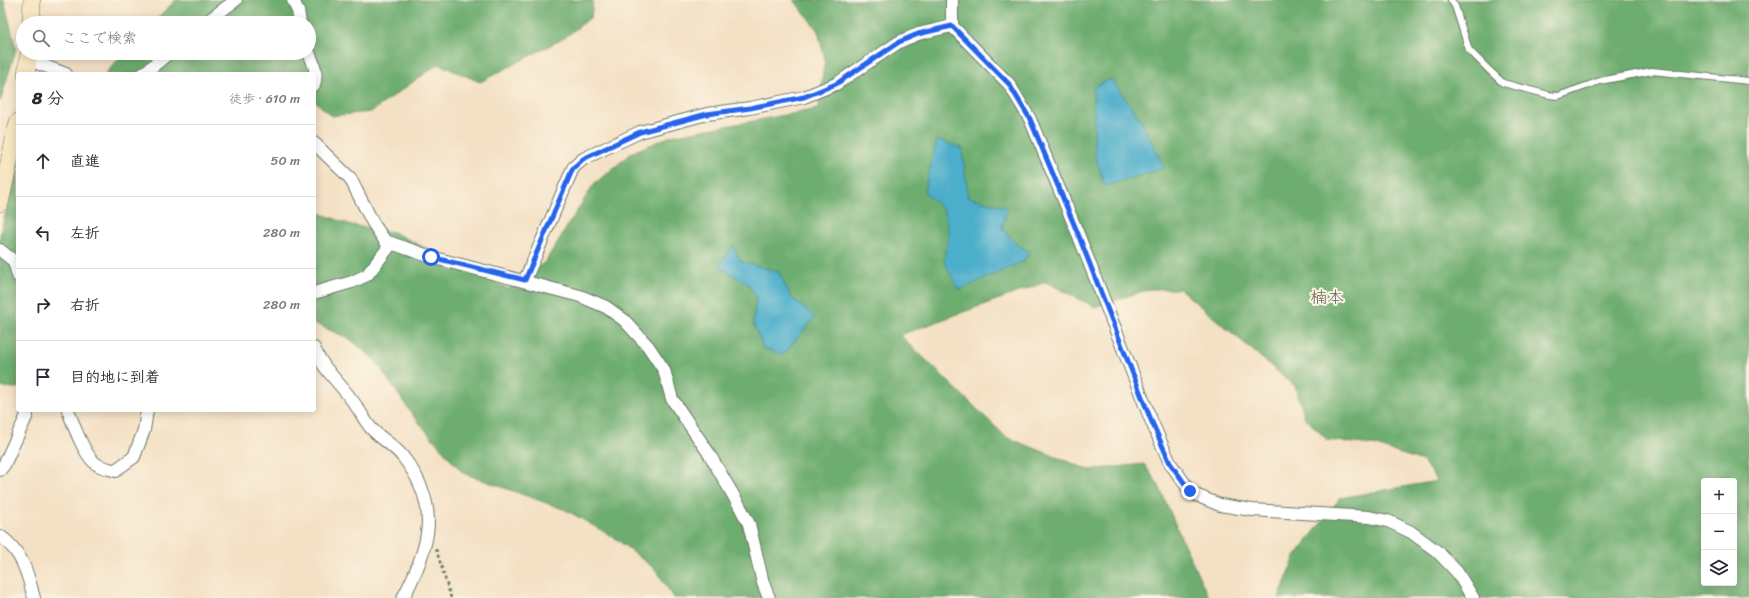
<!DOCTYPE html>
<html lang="ja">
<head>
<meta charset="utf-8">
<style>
  :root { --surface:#fff; --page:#f7f7f7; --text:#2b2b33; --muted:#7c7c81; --line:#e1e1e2 }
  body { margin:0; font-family:Sriracha,"Klee One",sans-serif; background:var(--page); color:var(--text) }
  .controls { position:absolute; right:12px; bottom:12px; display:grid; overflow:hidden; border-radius:4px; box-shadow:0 2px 10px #0003 }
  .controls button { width:36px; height:36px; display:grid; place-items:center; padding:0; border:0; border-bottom:1px solid var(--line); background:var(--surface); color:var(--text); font:20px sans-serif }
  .stop { position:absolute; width:12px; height:12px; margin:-9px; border:3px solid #2563eb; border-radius:50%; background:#fff }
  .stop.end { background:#2563eb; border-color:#fff; box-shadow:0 1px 4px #0008 }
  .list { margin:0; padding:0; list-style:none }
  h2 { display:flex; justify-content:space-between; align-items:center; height:52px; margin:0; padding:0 16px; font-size:17px }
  h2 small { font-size:13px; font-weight:400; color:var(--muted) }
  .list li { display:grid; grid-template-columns:26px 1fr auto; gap:12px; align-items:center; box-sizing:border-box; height:72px; padding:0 16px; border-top:1px solid var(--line) }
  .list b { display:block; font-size:15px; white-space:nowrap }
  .list em { font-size:13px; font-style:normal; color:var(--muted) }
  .icon { flex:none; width:22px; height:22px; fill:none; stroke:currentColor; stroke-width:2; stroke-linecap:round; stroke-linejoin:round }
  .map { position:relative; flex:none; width:1749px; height:598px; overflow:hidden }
  .search { position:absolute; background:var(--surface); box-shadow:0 2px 10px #0003; left:16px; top:16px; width:300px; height:44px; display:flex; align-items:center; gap:10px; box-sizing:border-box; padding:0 14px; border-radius:22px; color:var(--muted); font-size:15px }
  .panel { position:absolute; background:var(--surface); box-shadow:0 2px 10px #0003; left:16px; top:72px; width:300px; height:340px; border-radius:4px }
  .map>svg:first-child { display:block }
  .forest { fill:#6ead6f; stroke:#467552; fill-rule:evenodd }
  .water { fill:#4caecb; stroke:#367680 }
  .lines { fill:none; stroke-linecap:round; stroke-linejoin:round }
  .lane-casing { stroke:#6a7667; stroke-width:8 }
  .street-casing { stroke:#6a7667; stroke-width:14 }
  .secondary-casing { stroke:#6a7667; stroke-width:18 }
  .path { stroke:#6a7667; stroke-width:2.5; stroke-dasharray:3 3; stroke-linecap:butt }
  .lane { stroke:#fff; stroke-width:6 }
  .street { stroke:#fff; stroke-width:12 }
  .secondary { stroke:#f9e7c3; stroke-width:17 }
  .route { stroke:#2563eb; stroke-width:5 }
  .labels { text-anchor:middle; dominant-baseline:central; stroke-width:4; stroke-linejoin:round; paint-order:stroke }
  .quarter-label { font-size:17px; fill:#5a6051; stroke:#fcf5e5 }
</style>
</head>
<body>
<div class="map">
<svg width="1749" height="598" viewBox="0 0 1749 598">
  <rect width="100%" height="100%" fill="#fcf5e5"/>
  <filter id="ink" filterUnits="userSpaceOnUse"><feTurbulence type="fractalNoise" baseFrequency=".025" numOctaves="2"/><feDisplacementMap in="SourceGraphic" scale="8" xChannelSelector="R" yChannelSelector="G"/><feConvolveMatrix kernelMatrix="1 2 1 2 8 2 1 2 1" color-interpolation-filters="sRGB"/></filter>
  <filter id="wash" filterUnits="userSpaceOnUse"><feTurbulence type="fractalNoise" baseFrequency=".012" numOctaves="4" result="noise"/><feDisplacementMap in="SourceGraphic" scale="16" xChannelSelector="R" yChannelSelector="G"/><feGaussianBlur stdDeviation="0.9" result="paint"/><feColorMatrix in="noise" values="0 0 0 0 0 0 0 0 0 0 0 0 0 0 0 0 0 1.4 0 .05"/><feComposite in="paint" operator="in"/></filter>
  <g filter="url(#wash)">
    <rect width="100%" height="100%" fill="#f4e1c5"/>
    <path class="forest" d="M 0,0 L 4,0 L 16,49 L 0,102 Z
      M 176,0 L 593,0 L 591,17 L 564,38 L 480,82 L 438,64 L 371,112 L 331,116 L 314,100 L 314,74 L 105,74 L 124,53 L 309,53 L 309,23 L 152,23 Z
      M 794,0 L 1749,0 L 1749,598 L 1279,598 L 1295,557 L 1340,498 L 1437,481 L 1423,461 L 1373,445 L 1327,440 L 1305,418 L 1295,386 L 1180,289 L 1149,289 L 1095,307 L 1046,282 L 900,335 L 1006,437 L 1089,470 L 1144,464 L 1158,484 L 1183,542 L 1209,598 L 674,598 L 656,570 L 615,538 L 566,510 L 463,473 L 414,417 L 375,360 L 350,339 L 314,323 L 314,211 L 351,225 L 393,232 L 508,289 L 545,262 L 594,184 L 633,152 L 671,136 L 818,109 L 825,59 L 818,31 ZM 1704,481 L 1734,481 L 1734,583 L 1704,583 Z
      M 18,163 L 18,388 L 0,387 L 0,236 Z"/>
    <path class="water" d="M 1111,79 L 1140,119 L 1164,168 L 1105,186 L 1095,156 L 1093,87 Z
      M 937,140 L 962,148 L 968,197 L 1007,207 L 1002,228 L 1017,245 L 1029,251 L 1024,261 L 959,290 L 944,261 L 949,233 L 943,209 L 924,192 Z
      M 733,245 L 740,261 L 779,272 L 791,297 L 815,317 L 783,355 L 763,348 L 753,323 L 756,297 L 748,284 L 719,266 Z"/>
  </g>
  <g filter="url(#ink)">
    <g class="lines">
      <g class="lane-casing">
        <path id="lane" d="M 1451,0 L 1455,6 L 1469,50 L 1489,70 L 1503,83 L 1549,95 L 1558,96 L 1600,81 L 1652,71 L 1749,81"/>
      </g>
      <g class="street-casing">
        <path id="street" d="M 293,0 L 298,11 L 300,23
          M 952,0 L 952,26 L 1009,84 L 1030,119 L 1078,234 L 1151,420 L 1170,463 L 1190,491 L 1198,496 L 1220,505 L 1252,510 L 1369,517 L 1388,521 L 1411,532 L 1438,552 L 1457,572 L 1473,598
          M 205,23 L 236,0
          M 309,53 C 314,64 318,73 314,85
          M 29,60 L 66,74
          M 143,74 L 169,53
          M 314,143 L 350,178 L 373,223 L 385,241 L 431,257 L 580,296 L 606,307 L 624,320 L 648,346 L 664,370 L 672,399 L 708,452 L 739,505 L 749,524 L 763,583 L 769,598
          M 0,250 L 14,261 L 18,276
          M 525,280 L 573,168 L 583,159 L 640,132 L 707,114 L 750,108 L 804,97 L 836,84 L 899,42 L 918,34 L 952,26
          M 314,293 L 352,282 L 367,275 L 392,243
          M 314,348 C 322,368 338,381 351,399 C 358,407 363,418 370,427 C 379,438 394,445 403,457 C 442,506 430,547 403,598
          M 68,410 C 73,424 85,458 98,465 C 103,468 111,469 116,471 L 117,469 L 134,457 L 144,430 L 147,410
          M 0,470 L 4,465 L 27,415 L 27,410
          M 0,536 C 22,551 28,574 34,598"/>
      </g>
      <g class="secondary-casing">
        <path id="secondary" d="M 31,23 L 32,0
          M 26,74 L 29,53
          M 0,203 L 18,122"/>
      </g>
      <path class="path" d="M 436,549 L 451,598"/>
      <use href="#lane" class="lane"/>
      <use href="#street" class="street"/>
      <use href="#secondary" class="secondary"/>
    </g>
  </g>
  <g class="lines" filter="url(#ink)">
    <path class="route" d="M 431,257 L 525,280 L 573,168 L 583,159 L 640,132 L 707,114 L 750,108 L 804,97 L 836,84 L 899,42 L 918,34 L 952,26 L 1009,84 L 1030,119 L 1078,234 L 1151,420 L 1170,463 L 1190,491"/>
  </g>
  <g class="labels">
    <g class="quarter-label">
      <text x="1327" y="297">楠本</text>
    </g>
  </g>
</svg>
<div class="controls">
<button>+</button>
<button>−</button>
<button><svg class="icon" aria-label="layers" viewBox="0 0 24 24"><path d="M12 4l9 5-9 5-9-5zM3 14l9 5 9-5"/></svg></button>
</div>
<div class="stop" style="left:431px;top:257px"></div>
<div class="stop end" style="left:1190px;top:491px"></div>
<div class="search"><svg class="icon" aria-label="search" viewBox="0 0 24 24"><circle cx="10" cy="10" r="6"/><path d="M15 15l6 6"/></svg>ここで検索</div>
<section class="panel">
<h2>8 分<small>徒歩 · 610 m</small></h2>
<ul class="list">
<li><svg class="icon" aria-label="ahead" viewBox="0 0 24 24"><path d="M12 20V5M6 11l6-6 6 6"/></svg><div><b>直進</b></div><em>50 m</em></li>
<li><svg class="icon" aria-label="left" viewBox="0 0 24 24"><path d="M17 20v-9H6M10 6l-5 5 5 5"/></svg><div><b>左折</b></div><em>280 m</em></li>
<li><svg class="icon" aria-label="right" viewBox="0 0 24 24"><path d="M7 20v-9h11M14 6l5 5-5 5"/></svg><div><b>右折</b></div><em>280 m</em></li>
<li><svg class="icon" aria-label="arrive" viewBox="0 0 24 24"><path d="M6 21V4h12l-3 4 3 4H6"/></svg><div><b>目的地に到着</b></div></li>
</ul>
</section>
</div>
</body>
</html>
